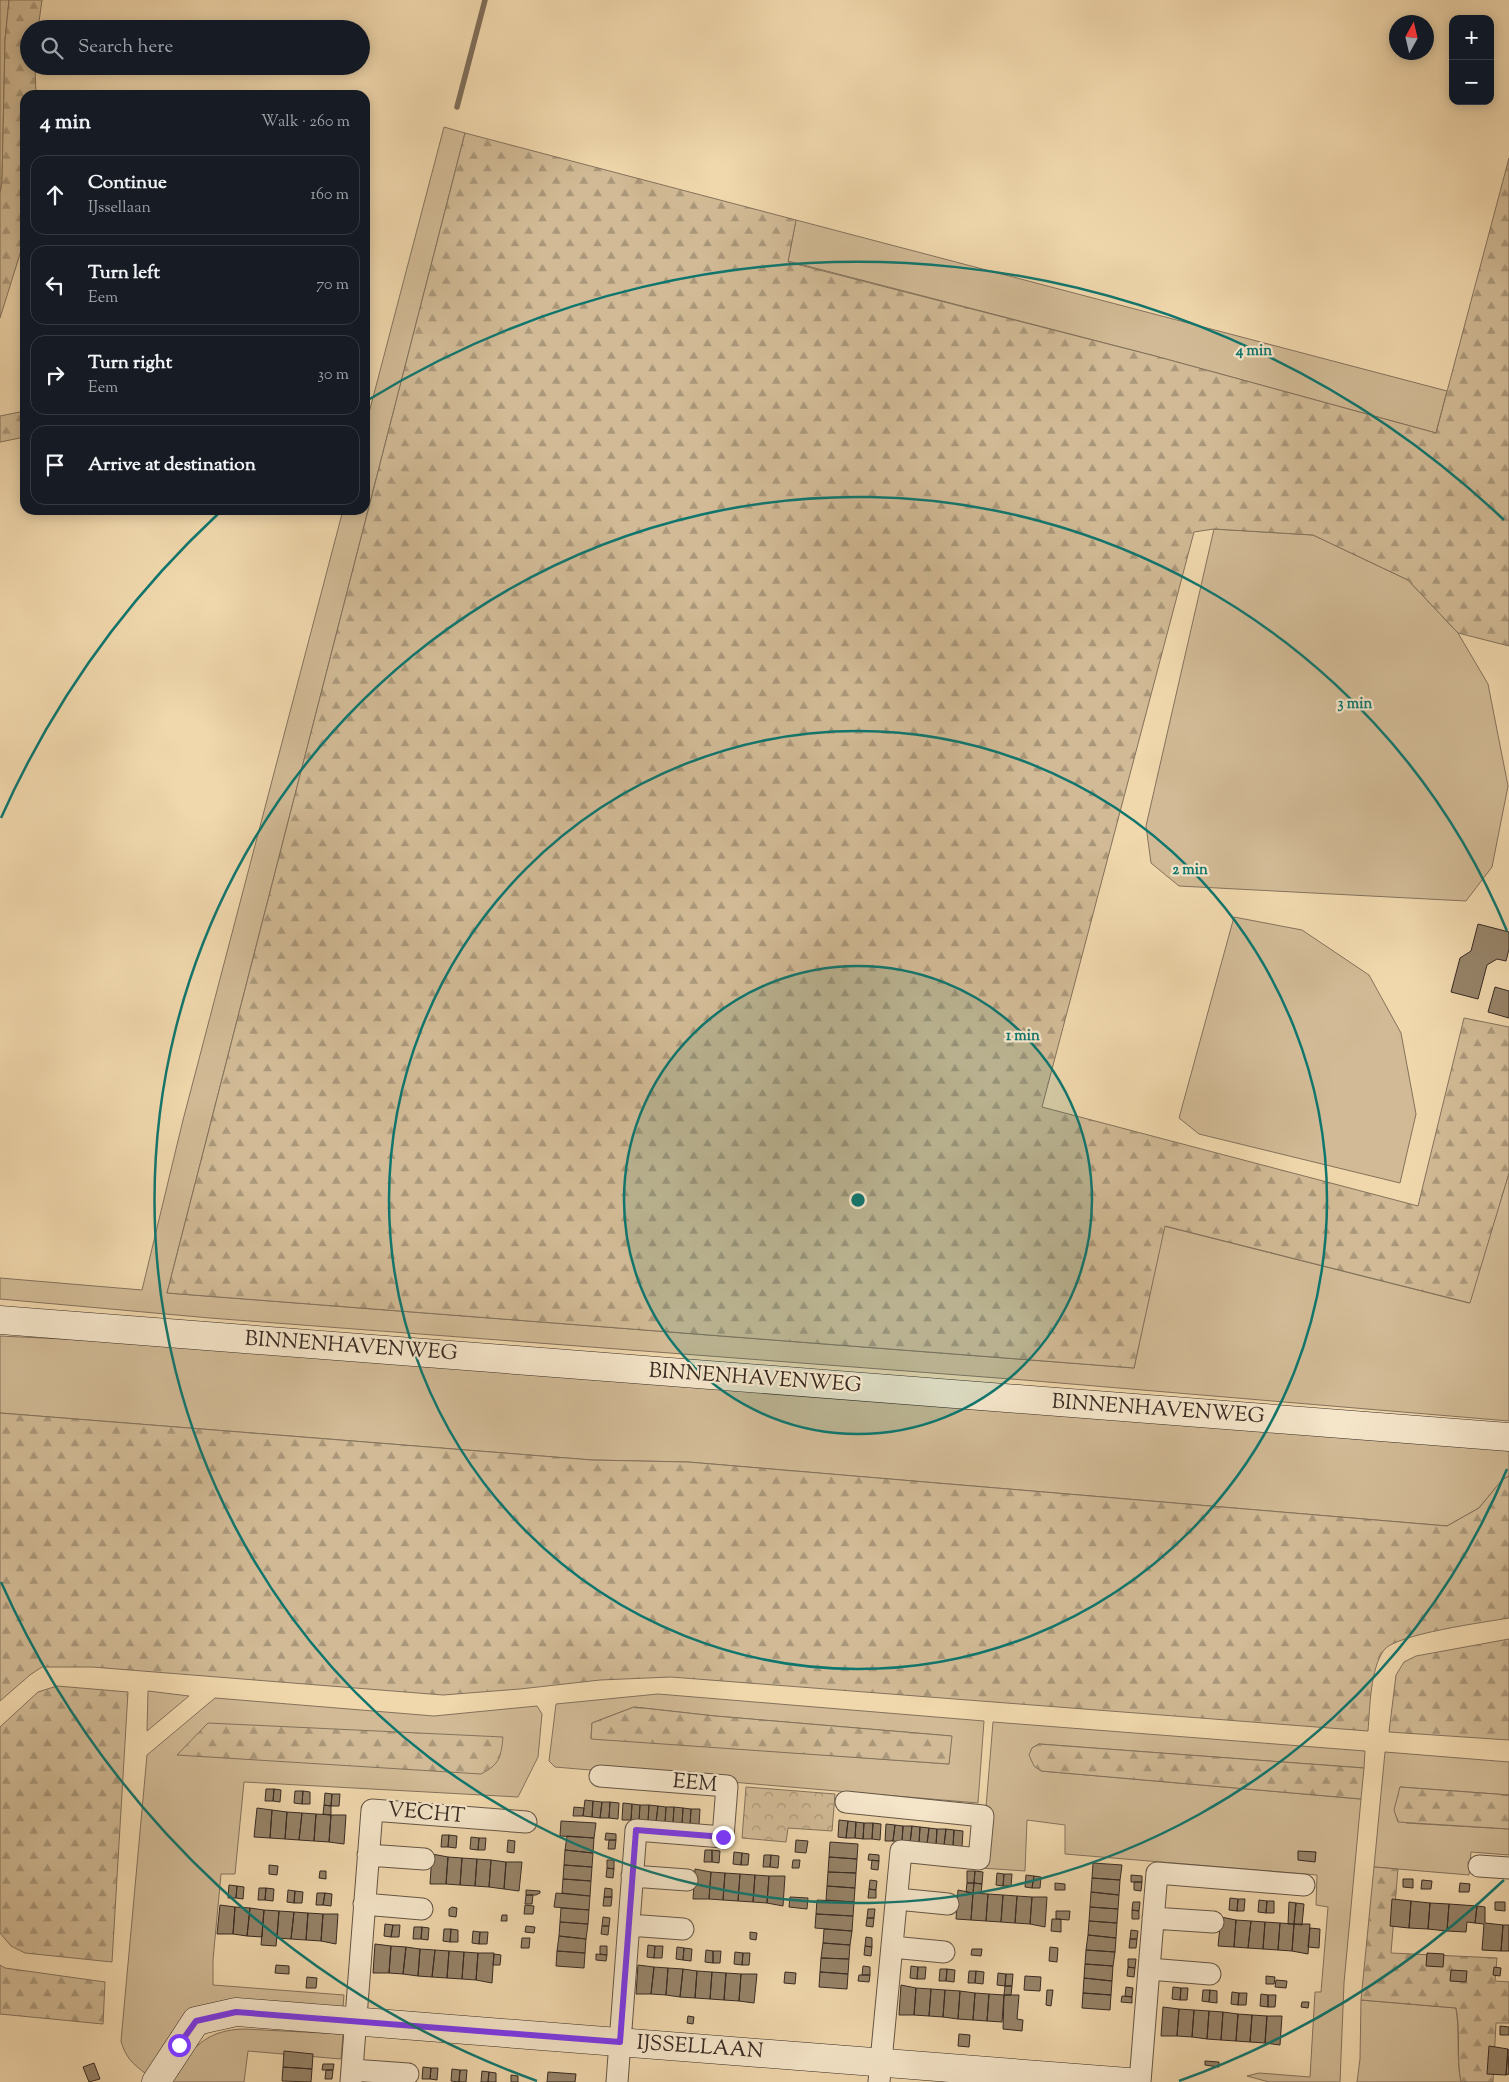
<!DOCTYPE html>
<html lang="en">
<head>
<meta charset="utf-8">
<style>
  :root { --surface:#171b24; --page:#20242c; --text:#f1f3f6; --muted:#9ea1a6; --line:#363941 }
  body { margin:0; font-family:"Sorts Mill Goudy",serif; background:var(--page); color:var(--text) }
  .controls { position:absolute; right:15px; top:15px; display:grid; overflow:hidden; border-radius:10px; box-shadow:0 2px 12px #0003 }
  .controls button { width:45px; height:45px; display:grid; place-items:center; padding:0; border:0; border-bottom:1px solid var(--line); background:var(--surface); color:var(--text); font:25px sans-serif }
  .compass { position:absolute; left:1389px; top:15px; width:45px; height:45px; border-radius:50%; background:var(--surface); box-shadow:0 2px 12px #0003; rotate:8deg }
  .stop { position:absolute; width:15px; height:15px; margin:-11px; border:4px solid #7c3aed; border-radius:50%; background:#fff }
  .stop.end { background:#7c3aed; border-color:#fff; box-shadow:0 1px 5px #0008 }
  .list { margin:0; padding:0; list-style:none }
  h2 { display:flex; justify-content:space-between; align-items:center; height:65px; margin:0; padding:0 20px; font-size:21px }
  h2 small { font-size:16px; font-weight:400; color:var(--muted) }
  .list li { display:grid; grid-template-columns:32px 1fr auto; gap:15px; align-items:center; box-sizing:border-box; height:80px; margin:0 10px 10px; padding:0 10px; border:1px solid var(--line); border-radius:15px }
  .list b { display:block; font-size:19px; white-space:nowrap }
  .list p { margin:0; font-size:16px; white-space:nowrap; color:var(--muted) }
  .list em { font-size:16px; font-style:normal; color:var(--muted) }
  .icon { flex:none; width:28px; height:28px; fill:none; stroke:currentColor; stroke-width:2; stroke-linecap:round; stroke-linejoin:round }
  .map { position:relative; flex:none; width:1509px; height:2082px; overflow:hidden }
  .search { position:absolute; background:var(--surface); box-shadow:0 2px 12px #0003; left:20px; top:20px; width:350px; height:55px; display:flex; align-items:center; gap:12px; box-sizing:border-box; padding:0 18px; border-radius:28px; color:var(--muted); font-size:19px }
  .panel { position:absolute; background:var(--surface); box-shadow:0 2px 12px #0003; left:20px; top:90px; width:350px; height:425px; border-radius:15px }
  .map>svg:first-child { display:block }
  .grass { fill:#d1ba95; stroke:#84725c; fill-rule:evenodd }
  .forest { fill:url(#forest-firs); stroke:#84725c }
  .park { fill:url(#park-crowns); stroke:#84725c }
  .lines { fill:none; stroke-linecap:round; stroke-linejoin:round }
  .stream { stroke:#806e59; stroke-width:5.5 }
  .building { fill:#97846a; stroke:#372a23 }
  .street-casing { stroke:#655545; stroke-width:23 }
  .secondary-casing { stroke:#372a23; stroke-width:29 }
  .street { stroke:#f5e5c9; stroke-width:21 }
  .secondary { stroke:#f5e5c9; stroke-width:28 }
  .route { stroke:#7c3aed; stroke-width:6 }
  .ring { fill:none; stroke:#0f766e; stroke-width:2.5 }
  .labels { text-anchor:middle; dominant-baseline:central; stroke-width:4.5; stroke-linejoin:round; paint-order:stroke }
  .street-label { font-size:21px; fill:#372a23; stroke:#f5e5c9 }
  .centre { fill:#0f766e; stroke:#f5e5c9; stroke-width:2.5 }
  .ring-label { font-size:15px; text-anchor:middle; font-weight:bold; fill:#0f766e; stroke:#f5e5c9; stroke-width:4.5; stroke-linejoin:round; paint-order:stroke }
</style>
</head>
<body>
<div class="map">
<svg width="1509" height="2082" viewBox="0 0 1509 2082">
  <defs>
    <pattern id="forest-firs" width="22" height="20" patternUnits="userSpaceOnUse" patternTransform="scale(1.25)"><rect width="22" height="20" fill="#d1ba95"/><path d="M5 1l3.5 6h-7zM16 11l3.5 6h-7z" fill="#aa9779"/></pattern>
    <pattern id="park-crowns" width="20" height="18" patternUnits="userSpaceOnUse" patternTransform="scale(1.25)"><rect width="20" height="18" fill="#d1ba95"/><path d="M2 6a3 3 0 1 1 6 0M12 15a3 3 0 1 1 6 0" fill="none" stroke="#aa9779"/></pattern>
  </defs>
  <rect width="100%" height="100%" fill="#f0d7ac"/>
  <filter id="stains"><feTurbulence type="fractalNoise" baseFrequency=".004" numOctaves="4"/><feColorMatrix values="0 0 0 0 .2 0 0 0 0 .09 0 0 0 0 .02 0 0 0 .5 -.17"/></filter>
  <radialGradient id="worn" r=".72"><stop offset=".6" stop-color="#630" stop-opacity="0"/><stop offset="1" stop-color="#630" stop-opacity=".3"/></radialGradient>
  <path class="grass" d="M 0,0 L 9,0 L 5,40 L 2,182 L 0,193 Z
    M 444,127 L 465,133 L 167,1293 L 1134,1368 L 1164,1226 L 1469,1303 L 1509,1173 L 1509,1421 L 1024,1380 L 210,1318 L 0,1299 L 0,1278 L 142,1290 L 183,1120 L 343,510 L 365,510 L 365,428 Z
    M 796,220 L 1447,391 L 1436,433 L 1155,356 L 788,261 Z
    M 1214,529 L 1313,535 L 1408,580 L 1458,633 L 1488,684 L 1508,786 L 1492,867 L 1466,901 L 1179,886 L 1151,863 L 1146,826 Z
    M 1234,917 L 1302,930 L 1369,975 L 1401,1033 L 1416,1114 L 1400,1183 L 1199,1134 L 1179,1118 Z
    M 0,1336 L 105,1341 L 1509,1449 L 1509,1476 L 1502,1480 L 1479,1508 L 1447,1526 L 688,1462 L 592,1460 L 0,1413 Z
    M 148,1691 L 189,1696 L 147,1731 Z
    M 658,1694 L 984,1721 L 978,1803 L 555,1767 L 549,1761 L 556,1704 ZM 634,1707 L 715,1716 L 951,1736 L 949,1764 L 591,1738 L 592,1723 Z
    M 215,1698 L 434,1716 L 537,1706 L 542,1714 L 538,1757 L 518,1797 L 244,1782 L 235,1874 L 221,1874 L 213,1960 L 213,1985 L 344,1995 L 343,2007 L 182,2021 L 164,2044 L 146,2074 C 133,2064 125,2057 121,2041 L 147,1755 Z
    M 993,1722 L 1365,1751 L 1364,1768 L 1039,1744 L 1032,1748 L 1041,1771 L 1361,1799 L 1344,1983 L 1340,2082 L 1269,2082 L 1247,2076 L 1259,2073 L 1310,2077 L 1315,1992 L 1321,1992 L 1328,1907 L 1316,1905 L 1317,1875 L 1065,1854 L 1065,1825 L 1027,1820 L 1025,1871 L 981,1868 Z
    M 1385,1752 L 1509,1762 L 1509,1795 L 1400,1787 L 1406,1823 L 1509,1829 L 1509,1855 L 1471,1852 L 1469,1875 L 1374,1867 Z
    M 1361,2000 L 1456,2008 C 1460,2033 1456,2057 1461,2082 L 1357,2082 L 1360,2059 Z
    M 244,2029 L 343,2034 L 341,2059 L 248,2051 L 244,2082 L 169,2082 C 190,2051 203,2030 244,2029 Z"/>
  <path class="forest" d="M 9,0 L 42,0 L 38,29 L 29,29 L 29,66 L 35,66 L 36,95 L 25,95 L 25,238 L 0,318 L 0,193 L 2,182 L 5,40 Z
    M 465,133 L 796,220 L 788,262 L 1155,356 L 1436,433 L 1509,158 L 1509,646 L 1458,633 L 1408,580 L 1313,535 L 1214,529 L 1194,532 L 1042,1107 L 1418,1206 L 1464,1018 L 1509,1027 L 1509,1173 L 1470,1303 L 1165,1226 L 1134,1368 L 167,1293 Z
    M 25,411 L 25,437 L 0,442 L 0,416 Z
    M 0,1413 L 592,1460 L 688,1462 L 1447,1526 L 1479,1508 L 1502,1480 L 1509,1476 L 1509,1618 C 1486,1622 1396,1634 1384,1650 C 1370,1669 1370,1708 1368,1731 L 671,1677 L 600,1680 L 520,1689 L 443,1695 L 92,1667 L 42,1667 L 30,1675 L 0,1701 Z
    M 1509,1639 L 1509,1740 L 1389,1732 L 1396,1675 L 1404,1662 L 1416,1656 Z
    M 57,1686 L 128,1692 L 112,1962 L 25,1953 L 11,1946 L 0,1933 L 0,1727 L 38,1692 Z
    M 634,1707 L 715,1716 L 952,1736 L 949,1764 L 591,1739 L 592,1723 Z
    M 208,1723 L 503,1737 C 501,1757 500,1764 481,1774 L 177,1755 Z
    M 1039,1744 L 1364,1768 L 1361,1799 L 1041,1771 L 1034,1766 L 1029,1755 L 1032,1748 Z
    M 1400,1787 L 1509,1795 L 1509,1829 L 1398,1822 L 1394,1810 Z
    M 1374,1867 L 1398,1869 L 1391,1953 L 1497,1958 L 1495,1981 L 1509,1982 L 1509,2023 L 1496,2023 L 1493,2082 L 1461,2082 C 1456,2057 1461,2033 1456,2008 L 1361,2000 Z
    M 0,1965 L 5,1968 L 105,1982 L 103,2024 L 0,2014 Z"/>
  <path class="park" d="M 746,1787 L 835,1794 L 832,1831 L 788,1828 L 786,1842 L 742,1838 Z"/>
  <g class="lines">
    <path class="stream" d="M 457,107 L 485,0"/>
  </g>
  <path class="building" d="M 1478,924 L 1509,932 L 1509,949 L 1506,961 L 1497,959 L 1487,965 L 1478,999 L 1451,992 L 1460,958 L 1471,951 Z
    M 1495,987 L 1509,991 L 1509,1018 L 1488,1012 Z
    M 266,1789 L 274,1789 L 273,1801 L 265,1801 Z
    M 274,1789 L 281,1790 L 280,1802 L 273,1801 Z
    M 295,1791 L 303,1791 L 302,1804 L 294,1803 Z
    M 303,1791 L 310,1792 L 310,1804 L 302,1804 Z
    M 325,1793 L 332,1794 L 331,1806 L 324,1805 Z
    M 332,1794 L 340,1794 L 339,1806 L 331,1806 Z
    M 585,1800 L 593,1801 L 592,1817 L 583,1816 Z
    M 593,1801 L 602,1802 L 600,1818 L 592,1817 Z
    M 602,1802 L 610,1802 L 609,1818 L 600,1818 Z
    M 610,1802 L 619,1803 L 618,1819 L 609,1818 Z
    M 623,1803 L 632,1804 L 631,1820 L 622,1820 Z
    M 632,1804 L 640,1805 L 639,1821 L 631,1820 Z
    M 324,1805 L 331,1806 L 331,1815 L 323,1814 Z
    M 640,1805 L 649,1805 L 648,1821 L 639,1821 Z
    M 649,1805 L 658,1806 L 656,1822 L 648,1821 Z
    M 658,1806 L 666,1807 L 665,1823 L 656,1822 Z
    M 574,1807 L 584,1808 L 583,1816 L 573,1816 Z
    M 666,1807 L 674,1807 L 673,1823 L 665,1823 Z
    M 674,1807 L 683,1808 L 682,1824 L 673,1823 Z
    M 257,1808 L 272,1810 L 270,1838 L 254,1837 Z
    M 683,1808 L 691,1809 L 690,1825 L 682,1824 Z
    M 691,1809 L 700,1809 L 699,1825 L 690,1825 Z
    M 272,1810 L 287,1812 L 285,1839 L 270,1838 Z
    M 287,1812 L 302,1813 L 299,1840 L 285,1839 Z
    M 302,1813 L 316,1814 L 314,1841 L 299,1840 Z
    M 316,1814 L 331,1815 L 329,1842 L 314,1841 Z
    M 331,1815 L 346,1815 L 344,1844 L 329,1842 Z
    M 839,1820 L 848,1821 L 846,1838 L 838,1837 Z
    M 561,1821 L 596,1823 L 594,1838 L 560,1836 Z
    M 848,1821 L 856,1822 L 855,1838 L 846,1838 Z
    M 856,1822 L 864,1823 L 863,1839 L 855,1838 Z
    M 864,1823 L 873,1823 L 872,1839 L 863,1839 Z
    M 873,1823 L 881,1824 L 880,1840 L 872,1839 Z
    M 886,1824 L 895,1825 L 893,1841 L 885,1841 Z
    M 895,1825 L 903,1826 L 902,1842 L 893,1841 Z
    M 903,1826 L 912,1826 L 910,1843 L 902,1842 Z
    M 912,1826 L 920,1827 L 919,1843 L 910,1843 Z
    M 920,1827 L 929,1828 L 927,1844 L 919,1843 Z
    M 929,1828 L 937,1829 L 936,1845 L 927,1844 Z
    M 937,1829 L 946,1829 L 944,1845 L 936,1845 Z
    M 946,1829 L 954,1830 L 953,1846 L 944,1845 Z
    M 954,1830 L 963,1831 L 962,1847 L 953,1846 Z
    M 606,1833 L 616,1834 L 616,1840 L 605,1840 Z
    M 442,1835 L 449,1835 L 448,1847 L 441,1847 Z
    M 449,1835 L 457,1836 L 456,1848 L 448,1847 Z
    M 567,1836 L 594,1838 L 593,1853 L 565,1850 Z
    M 471,1837 L 479,1838 L 478,1850 L 470,1849 Z
    M 479,1838 L 486,1838 L 485,1850 L 478,1850 Z
    M 508,1840 L 515,1841 L 514,1853 L 507,1852 Z
    M 609,1840 L 616,1840 L 615,1849 L 608,1849 Z
    M 796,1840 L 808,1841 L 806,1853 L 795,1852 Z
    M 830,1842 L 858,1844 L 857,1859 L 829,1857 Z
    M 565,1850 L 593,1853 L 592,1867 L 564,1865 Z
    M 705,1850 L 712,1850 L 712,1862 L 704,1862 Z
    M 712,1850 L 720,1851 L 719,1863 L 712,1862 Z
    M 1298,1851 L 1316,1852 L 1315,1862 L 1298,1860 Z
    M 734,1852 L 742,1853 L 741,1865 L 733,1864 Z
    M 742,1853 L 749,1854 L 748,1865 L 741,1865 Z
    M 432,1854 L 448,1857 L 446,1884 L 430,1884 Z
    M 869,1854 L 879,1855 L 879,1861 L 868,1860 Z
    M 764,1855 L 771,1855 L 770,1867 L 763,1867 Z
    M 771,1855 L 779,1856 L 778,1868 L 770,1867 Z
    M 448,1857 L 462,1858 L 460,1885 L 446,1884 Z
    M 829,1857 L 857,1859 L 856,1873 L 828,1872 Z
    M 462,1858 L 477,1859 L 475,1886 L 460,1885 Z
    M 477,1859 L 491,1860 L 489,1887 L 475,1886 Z
    M 491,1860 L 506,1862 L 504,1889 L 489,1887 Z
    M 607,1860 L 614,1860 L 614,1869 L 607,1868 Z
    M 793,1860 L 800,1860 L 799,1868 L 792,1868 Z
    M 872,1860 L 879,1861 L 878,1870 L 871,1869 Z
    M 506,1862 L 522,1862 L 519,1891 L 504,1889 Z
    M 1093,1863 L 1122,1865 L 1120,1880 L 1092,1878 Z
    M 269,1865 L 278,1866 L 277,1875 L 269,1874 Z
    M 564,1865 L 592,1867 L 591,1881 L 563,1879 Z
    M 607,1868 L 614,1869 L 613,1878 L 606,1877 Z
    M 695,1869 L 711,1872 L 709,1899 L 693,1899 Z
    M 320,1871 L 326,1871 L 326,1879 L 319,1878 Z
    M 967,1871 L 975,1871 L 974,1883 L 967,1883 Z
    M 975,1871 L 983,1872 L 982,1884 L 974,1883 Z
    M 711,1872 L 725,1873 L 723,1900 L 709,1899 Z
    M 828,1872 L 856,1873 L 855,1888 L 827,1886 Z
    M 725,1873 L 740,1874 L 738,1901 L 723,1900 Z
    M 997,1873 L 1004,1874 L 1003,1886 L 996,1885 Z
    M 740,1874 L 755,1875 L 753,1902 L 738,1901 Z
    M 1004,1874 L 1012,1874 L 1011,1886 L 1003,1886 Z
    M 755,1875 L 769,1876 L 767,1903 L 753,1902 Z
    M 1026,1875 L 1034,1876 L 1032,1888 L 1025,1887 Z
    M 1131,1875 L 1142,1876 L 1142,1882 L 1131,1882 Z
    M 769,1876 L 785,1876 L 783,1906 L 767,1903 Z
    M 1034,1876 L 1041,1877 L 1040,1888 L 1032,1888 Z
    M 1092,1878 L 1120,1880 L 1119,1895 L 1091,1892 Z
    M 563,1879 L 591,1881 L 590,1896 L 562,1893 Z
    M 1403,1879 L 1413,1879 L 1413,1888 L 1403,1887 Z
    M 870,1880 L 877,1881 L 876,1890 L 869,1889 Z
    M 1422,1880 L 1432,1881 L 1431,1889 L 1421,1889 Z
    M 1134,1882 L 1142,1882 L 1141,1891 L 1134,1890 Z
    M 967,1883 L 974,1883 L 973,1893 L 966,1892 Z
    M 974,1883 L 982,1884 L 981,1893 L 973,1893 Z
    M 1055,1883 L 1065,1884 L 1065,1890 L 1055,1890 Z
    M 1460,1883 L 1470,1884 L 1469,1892 L 1459,1892 Z
    M 229,1885 L 237,1886 L 236,1898 L 228,1898 Z
    M 237,1886 L 244,1887 L 243,1899 L 236,1898 Z
    M 827,1886 L 855,1888 L 854,1902 L 826,1900 Z
    M 259,1888 L 266,1888 L 265,1900 L 258,1900 Z
    M 266,1888 L 274,1889 L 273,1901 L 265,1900 Z
    M 605,1888 L 612,1889 L 612,1897 L 604,1897 Z
    M 869,1889 L 876,1890 L 876,1898 L 868,1898 Z
    M 288,1890 L 295,1891 L 294,1903 L 287,1902 Z
    M 526,1890 L 540,1891 L 540,1893 L 536,1895 L 526,1895 Z
    M 958,1890 L 973,1893 L 971,1920 L 956,1919 Z
    M 295,1891 L 303,1892 L 302,1903 L 294,1903 Z
    M 1091,1892 L 1119,1895 L 1118,1909 L 1090,1907 Z
    M 317,1893 L 325,1893 L 323,1905 L 316,1905 Z
    M 325,1893 L 332,1894 L 331,1906 L 323,1905 Z
    M 556,1893 L 590,1896 L 589,1910 L 554,1907 Z
    M 973,1893 L 988,1894 L 986,1921 L 971,1920 Z
    M 988,1894 L 1003,1895 L 1001,1922 L 986,1921 Z
    M 526,1895 L 533,1895 L 532,1904 L 525,1904 Z
    M 1003,1895 L 1017,1896 L 1015,1923 L 1001,1922 Z
    M 1017,1896 L 1032,1897 L 1030,1924 L 1015,1923 Z
    M 604,1897 L 612,1897 L 611,1906 L 603,1906 Z
    M 790,1897 L 808,1898 L 807,1909 L 789,1907 Z
    M 1032,1897 L 1047,1897 L 1045,1927 L 1030,1924 Z
    M 1230,1898 L 1238,1899 L 1237,1911 L 1229,1910 Z
    M 1238,1899 L 1245,1899 L 1244,1911 L 1237,1911 Z
    M 1392,1899 L 1411,1901 L 1409,1928 L 1390,1926 Z
    M 817,1900 L 854,1902 L 853,1916 L 816,1914 Z
    M 1259,1900 L 1267,1901 L 1266,1913 L 1258,1912 Z
    M 1267,1901 L 1274,1901 L 1274,1913 L 1266,1913 Z
    M 1411,1901 L 1430,1903 L 1428,1929 L 1409,1928 Z
    M 1133,1902 L 1140,1902 L 1139,1911 L 1132,1910 Z
    M 1289,1902 L 1296,1903 L 1294,1924 L 1288,1924 Z
    M 1495,1902 L 1505,1902 L 1505,1911 L 1495,1910 Z
    M 1296,1903 L 1304,1904 L 1302,1925 L 1294,1924 Z
    M 1430,1903 L 1449,1904 L 1447,1931 L 1428,1929 Z
    M 1449,1904 L 1477,1906 L 1475,1923 L 1467,1922 L 1466,1932 L 1447,1931 Z
    M 220,1905 L 235,1907 L 233,1934 L 217,1934 Z
    M 525,1905 L 534,1906 L 533,1914 L 524,1914 Z
    M 1477,1906 L 1485,1907 L 1485,1923 L 1503,1925 L 1501,1951 L 1482,1950 L 1484,1924 L 1475,1923 Z
    M 235,1907 L 250,1908 L 247,1936 L 233,1934 Z
    M 452,1907 L 457,1908 L 456,1917 L 449,1916 L 449,1909 Z
    M 1090,1907 L 1118,1909 L 1117,1923 L 1089,1921 Z
    M 250,1908 L 264,1910 L 262,1937 L 247,1936 Z
    M 561,1908 L 589,1910 L 588,1924 L 560,1922 Z
    M 868,1909 L 875,1909 L 874,1918 L 867,1918 Z
    M 264,1910 L 279,1911 L 276,1946 L 261,1945 Z
    M 1132,1910 L 1139,1911 L 1139,1919 L 1132,1919 Z
    M 279,1911 L 294,1912 L 291,1939 L 277,1938 Z
    M 1056,1911 L 1070,1911 L 1069,1920 L 1056,1919 Z
    M 294,1912 L 308,1913 L 306,1940 L 291,1939 Z
    M 308,1913 L 323,1914 L 321,1941 L 306,1940 Z
    M 323,1914 L 338,1914 L 336,1944 L 321,1941 Z
    M 816,1914 L 853,1916 L 852,1931 L 815,1928 Z
    M 502,1915 L 507,1915 L 507,1921 L 501,1921 Z
    M 603,1917 L 610,1918 L 609,1926 L 602,1926 Z
    M 1221,1917 L 1236,1920 L 1234,1947 L 1218,1946 Z
    M 867,1918 L 874,1918 L 873,1927 L 866,1926 Z
    M 1052,1919 L 1061,1919 L 1061,1932 L 1051,1931 Z
    M 1236,1920 L 1251,1921 L 1248,1948 L 1234,1947 Z
    M 1089,1921 L 1117,1923 L 1116,1938 L 1088,1935 Z
    M 1251,1921 L 1265,1922 L 1263,1949 L 1248,1948 Z
    M 560,1922 L 588,1924 L 586,1939 L 559,1936 Z
    M 1265,1922 L 1280,1923 L 1278,1950 L 1263,1949 Z
    M 1280,1923 L 1294,1924 L 1292,1951 L 1278,1950 Z
    M 385,1924 L 393,1925 L 391,1937 L 384,1936 Z
    M 1294,1924 L 1310,1924 L 1308,1954 L 1292,1951 Z
    M 393,1925 L 400,1925 L 399,1937 L 391,1937 Z
    M 1503,1925 L 1509,1925 L 1509,1951 L 1501,1951 Z
    M 526,1926 L 535,1927 L 534,1933 L 525,1932 Z
    M 602,1926 L 609,1926 L 608,1935 L 601,1934 Z
    M 414,1927 L 422,1927 L 421,1939 L 413,1939 Z
    M 422,1927 L 429,1928 L 428,1940 L 421,1939 Z
    M 1310,1928 L 1320,1929 L 1319,1948 L 1308,1947 Z
    M 444,1929 L 451,1929 L 450,1942 L 443,1941 Z
    M 451,1929 L 458,1930 L 458,1942 L 450,1942 Z
    M 824,1929 L 852,1931 L 850,1945 L 823,1943 Z
    M 1131,1930 L 1138,1931 L 1137,1939 L 1130,1939 Z
    M 473,1931 L 480,1932 L 479,1944 L 472,1943 Z
    M 480,1932 L 488,1932 L 487,1944 L 479,1944 Z
    M 750,1932 L 757,1933 L 756,1940 L 750,1939 Z
    M 1088,1935 L 1116,1938 L 1115,1952 L 1086,1950 Z
    M 559,1936 L 586,1939 L 585,1953 L 557,1951 Z
    M 866,1937 L 872,1938 L 872,1947 L 865,1946 Z
    M 522,1938 L 530,1938 L 529,1948 L 521,1948 Z
    M 1130,1939 L 1137,1939 L 1136,1948 L 1129,1948 Z
    M 823,1943 L 850,1945 L 849,1959 L 821,1958 Z
    M 375,1944 L 391,1946 L 389,1973 L 373,1973 Z
    M 648,1945 L 655,1946 L 654,1958 L 647,1957 Z
    M 391,1946 L 406,1947 L 403,1974 L 389,1973 Z
    M 600,1946 L 607,1946 L 607,1955 L 600,1954 Z
    M 655,1946 L 663,1946 L 662,1958 L 654,1958 Z
    M 865,1946 L 872,1947 L 871,1956 L 864,1955 Z
    M 406,1947 L 420,1949 L 418,1976 L 403,1974 Z
    M 677,1947 L 684,1948 L 683,1960 L 676,1959 Z
    M 1050,1947 L 1058,1948 L 1057,1962 L 1049,1961 Z
    M 684,1948 L 692,1949 L 691,1961 L 683,1960 Z
    M 420,1949 L 435,1950 L 432,1977 L 418,1976 Z
    M 972,1949 L 982,1949 L 981,1956 L 971,1955 Z
    M 435,1950 L 449,1951 L 447,1978 L 432,1977 Z
    M 706,1950 L 713,1951 L 713,1963 L 705,1962 Z
    M 1086,1950 L 1115,1952 L 1113,1966 L 1085,1964 Z
    M 449,1951 L 464,1952 L 462,1979 L 447,1978 Z
    M 557,1951 L 585,1953 L 584,1968 L 556,1966 Z
    M 713,1951 L 721,1951 L 720,1963 L 713,1963 Z
    M 464,1952 L 478,1953 L 476,1980 L 462,1979 Z
    M 735,1952 L 743,1953 L 742,1965 L 734,1964 Z
    M 478,1953 L 494,1953 L 492,1983 L 476,1980 Z
    M 743,1953 L 750,1953 L 749,1965 L 742,1965 Z
    M 1427,1953 L 1444,1954 L 1443,1967 L 1426,1966 Z
    M 494,1954 L 501,1955 L 500,1965 L 493,1965 Z
    M 596,1954 L 607,1955 L 606,1961 L 596,1960 Z
    M 821,1958 L 849,1959 L 848,1974 L 820,1972 Z
    M 1128,1959 L 1136,1959 L 1135,1968 L 1128,1967 Z
    M 1085,1964 L 1113,1966 L 1112,1981 L 1084,1978 Z
    M 276,1965 L 289,1966 L 289,1974 L 275,1973 Z
    M 638,1965 L 654,1967 L 651,1994 L 636,1994 Z
    M 863,1966 L 870,1967 L 870,1975 L 862,1975 Z
    M 911,1966 L 918,1967 L 917,1979 L 910,1978 Z
    M 654,1967 L 668,1968 L 666,1995 L 651,1994 Z
    M 918,1967 L 926,1967 L 925,1979 L 917,1979 Z
    M 1128,1967 L 1135,1968 L 1134,1977 L 1127,1976 Z
    M 1494,1967 L 1501,1968 L 1500,1976 L 1493,1975 Z
    M 668,1968 L 683,1969 L 680,1997 L 666,1995 Z
    M 683,1969 L 697,1971 L 695,1998 L 680,1997 Z
    M 940,1969 L 947,1969 L 946,1981 L 939,1981 Z
    M 947,1969 L 955,1970 L 954,1982 L 946,1981 Z
    M 1451,1970 L 1467,1971 L 1466,1982 L 1450,1981 Z
    M 697,1971 L 712,1972 L 710,1999 L 695,1998 Z
    M 969,1971 L 976,1971 L 975,1983 L 968,1983 Z
    M 976,1971 L 984,1972 L 983,1984 L 975,1983 Z
    M 712,1972 L 726,1973 L 724,2000 L 710,1999 Z
    M 785,1972 L 796,1973 L 795,1984 L 784,1983 Z
    M 820,1972 L 848,1974 L 847,1989 L 819,1987 Z
    M 726,1973 L 741,1974 L 739,2001 L 724,2000 Z
    M 998,1973 L 1006,1974 L 1005,1986 L 997,1985 Z
    M 741,1974 L 757,1974 L 754,2003 L 739,2001 Z
    M 1006,1974 L 1013,1974 L 1012,1986 L 1005,1986 Z
    M 859,1975 L 870,1975 L 869,1982 L 858,1981 Z
    M 1025,1976 L 1041,1977 L 1040,1991 L 1024,1990 Z
    M 1266,1976 L 1275,1977 L 1274,1984 L 1266,1984 Z
    M 307,1977 L 317,1978 L 316,1988 L 306,1988 Z
    M 1084,1978 L 1112,1981 L 1111,1995 L 1083,1993 Z
    M 1276,1980 L 1287,1981 L 1286,1988 L 1275,1987 Z
    M 901,1985 L 916,1988 L 914,2015 L 899,2015 Z
    M 1005,1986 L 1012,1986 L 1011,1995 L 1004,1995 Z
    M 1126,1987 L 1133,1988 L 1132,1997 L 1125,1996 Z
    M 1173,1987 L 1181,1988 L 1180,2000 L 1172,1999 Z
    M 916,1988 L 931,1989 L 929,2016 L 914,2015 Z
    M 1181,1988 L 1188,1988 L 1187,2000 L 1180,2000 Z
    M 931,1989 L 945,1990 L 943,2017 L 929,2016 Z
    M 945,1990 L 960,1991 L 958,2019 L 943,2017 Z
    M 1047,1990 L 1053,1990 L 1051,2006 L 1046,2005 Z
    M 1203,1990 L 1210,1990 L 1209,2002 L 1202,2001 Z
    M 1210,1990 L 1217,1991 L 1217,2003 L 1209,2002 Z
    M 960,1991 L 975,1993 L 973,2020 L 958,2019 Z
    M 1232,1992 L 1239,1993 L 1238,2005 L 1231,2004 Z
    M 975,1993 L 989,1994 L 987,2021 L 973,2020 Z
    M 1083,1993 L 1111,1995 L 1110,2010 L 1082,2008 Z
    M 1239,1993 L 1247,1993 L 1246,2005 L 1238,2005 Z
    M 989,1994 L 1004,1995 L 1002,2022 L 987,2021 Z
    M 1261,1994 L 1268,1995 L 1268,2007 L 1260,2006 Z
    M 1004,1995 L 1019,1995 L 1017,2019 L 1023,2020 L 1022,2031 L 1003,2029 Z
    M 1268,1995 L 1276,1995 L 1275,2007 L 1268,2007 Z
    M 1122,1996 L 1132,1997 L 1132,2003 L 1121,2002 Z
    M 1302,2002 L 1309,2002 L 1308,2008 L 1301,2007 Z
    M 1163,2007 L 1179,2009 L 1177,2036 L 1161,2036 Z
    M 1179,2009 L 1194,2010 L 1192,2037 L 1177,2036 Z
    M 1194,2010 L 1209,2011 L 1207,2039 L 1192,2037 Z
    M 1209,2011 L 1223,2012 L 1221,2040 L 1207,2039 Z
    M 1223,2012 L 1238,2014 L 1236,2041 L 1221,2040 Z
    M 1238,2014 L 1252,2015 L 1250,2042 L 1236,2041 Z
    M 1252,2015 L 1267,2016 L 1265,2043 L 1250,2042 Z
    M 688,2016 L 694,2017 L 693,2024 L 687,2023 Z
    M 1267,2016 L 1282,2016 L 1280,2045 L 1265,2043 Z
    M 1500,2026 L 1509,2027 L 1509,2035 L 1500,2035 Z
    M 959,2034 L 970,2035 L 969,2047 L 958,2046 Z
    M 1489,2046 L 1508,2049 L 1506,2075 L 1487,2074 Z
    M 1508,2049 L 1509,2074 L 1506,2075 Z
    M 284,2051 L 313,2054 L 312,2069 L 283,2067 Z
    M 1205,2061 L 1219,2062 L 1219,2067 L 1205,2065 Z
    M 94,2063 L 100,2079 L 89,2082 L 83,2067 Z
    M 323,2064 L 334,2064 L 333,2070 L 322,2070 Z
    M 283,2067 L 312,2069 L 311,2082 L 282,2081 Z
    M 423,2067 L 431,2068 L 430,2079 L 422,2079 Z
    M 431,2068 L 438,2068 L 437,2080 L 430,2079 Z
    M 452,2069 L 460,2070 L 459,2082 L 451,2081 Z
    M 326,2070 L 333,2070 L 332,2079 L 325,2079 Z
    M 460,2070 L 467,2070 L 466,2082 L 459,2082 Z
    M 482,2071 L 489,2072 L 488,2082 L 481,2082 Z
    M 489,2072 L 496,2073 L 496,2082 L 488,2082 Z
    M 548,2072 L 576,2074 L 575,2082 L 547,2082 Z
    M 511,2075 L 518,2076 L 518,2082 L 511,2082 Z"/>
  <g class="lines">
    <g class="street-casing">
      <path id="street" d="M 600,1776 L 727,1786 L 723,1837 L 636,1830 L 617,2082
        M 846,1802 L 983,1816 L 979,1859 L 901,1851 L 879,2082
        M 368,1855 L 424,1859
        M 1479,1866 L 1509,1868
        M 632,1876 L 687,1880
        M 897,1899 L 948,1904
        M 364,1904 L 422,1909
        M 1153,1918 L 1213,1922
        M 629,1925 L 683,1929
        M 892,1947 L 944,1952
        M 1210,1974 L 1149,1969 L 1157,1873 L 1304,1885
        M 352,2070 L 408,2074
        M 351,2082 L 372,1810 L 526,1822
        M 1140,2082 L 1149,1969"/>
    </g>
    <g class="secondary-casing">
      <path id="secondary" d="M 0,1320 L 1509,1437
        M 156,2082 L 196,2021 L 236,2012 L 1128,2082"/>
    </g>
    <use href="#street" class="street"/>
    <use href="#secondary" class="secondary"/>
  </g>
  <g class="lines">
    <path class="route" d="M 179,2045 L 196,2021 L 236,2012 L 620,2042 L 636,1830 L 723,1837"/>
  </g>
  <circle cx="858" cy="1200" r="234" fill="#0f766e" fill-opacity=".12"/>
  <g class="ring">
    <circle cx="858" cy="1200" r="234"/>
    <circle cx="858" cy="1200" r="469"/>
    <path d="M1507 1469A703 703 0 1 1 1507 931"/>
    <path d="M1504 1880A938 938 0 0 1 1179 2081M537 2081A938 938 0 0 1 1 1582M1 818A938 938 0 0 1 218 514M368 400A938 938 0 0 1 1504 520"/>
  </g>
  <g class="labels">
    <g class="street-label">
      <text transform="translate(351 1347) rotate(4)">BINNENHAVENWEG</text>
      <text transform="translate(755 1379) rotate(4)">BINNENHAVENWEG</text>
      <text transform="translate(1158 1410) rotate(4)">BINNENHAVENWEG</text>
      <text transform="translate(695 1784) rotate(5)">EEM</text>
      <text transform="translate(426 1814) rotate(5)">VECHT</text>
      <text transform="translate(700 2048) rotate(4)">IJSSELLAAN</text>
    </g>
  </g>
  <circle cx="858" cy="1200" r="8" class="centre"/>
  <g class="ring-label">
    <text x="1254" y="355">4 min</text>
    <text x="1355" y="708">3 min</text>
    <text x="1190" y="874">2 min</text>
    <text x="1023" y="1040">1 min</text>
  </g>
  <rect width="100%" height="100%" filter="url(#stains)"/>
  <rect width="100%" height="100%" fill="url(#worn)"/>
</svg>
<div class="controls">
<button>+</button>
<button>−</button>
</div>
<svg class="compass" viewBox="-18 -18 36 36"><path d="M0-13l5 13h-10z" fill="#e53935"/><path d="M0 13l5-13h-10z" fill="#9ea1a6"/></svg>
<div class="stop" style="left:179px;top:2045px"></div>
<div class="stop end" style="left:723px;top:1837px"></div>
<div class="search"><svg class="icon" aria-label="search" viewBox="0 0 24 24"><circle cx="10" cy="10" r="6"/><path d="M15 15l6 6"/></svg>Search here</div>
<section class="panel">
<h2>4 min<small>Walk · 260 m</small></h2>
<ul class="list">
<li><svg class="icon" aria-label="ahead" viewBox="0 0 24 24"><path d="M12 20V5M6 11l6-6 6 6"/></svg><div><b>Continue</b><p>IJssellaan</p></div><em>160 m</em></li>
<li><svg class="icon" aria-label="left" viewBox="0 0 24 24"><path d="M17 20v-9H6M10 6l-5 5 5 5"/></svg><div><b>Turn left</b><p>Eem</p></div><em>70 m</em></li>
<li><svg class="icon" aria-label="right" viewBox="0 0 24 24"><path d="M7 20v-9h11M14 6l5 5-5 5"/></svg><div><b>Turn right</b><p>Eem</p></div><em>30 m</em></li>
<li><svg class="icon" aria-label="arrive" viewBox="0 0 24 24"><path d="M6 21V4h12l-3 4 3 4H6"/></svg><div><b>Arrive at destination</b></div></li>
</ul>
</section>
</div>
</body>
</html>
